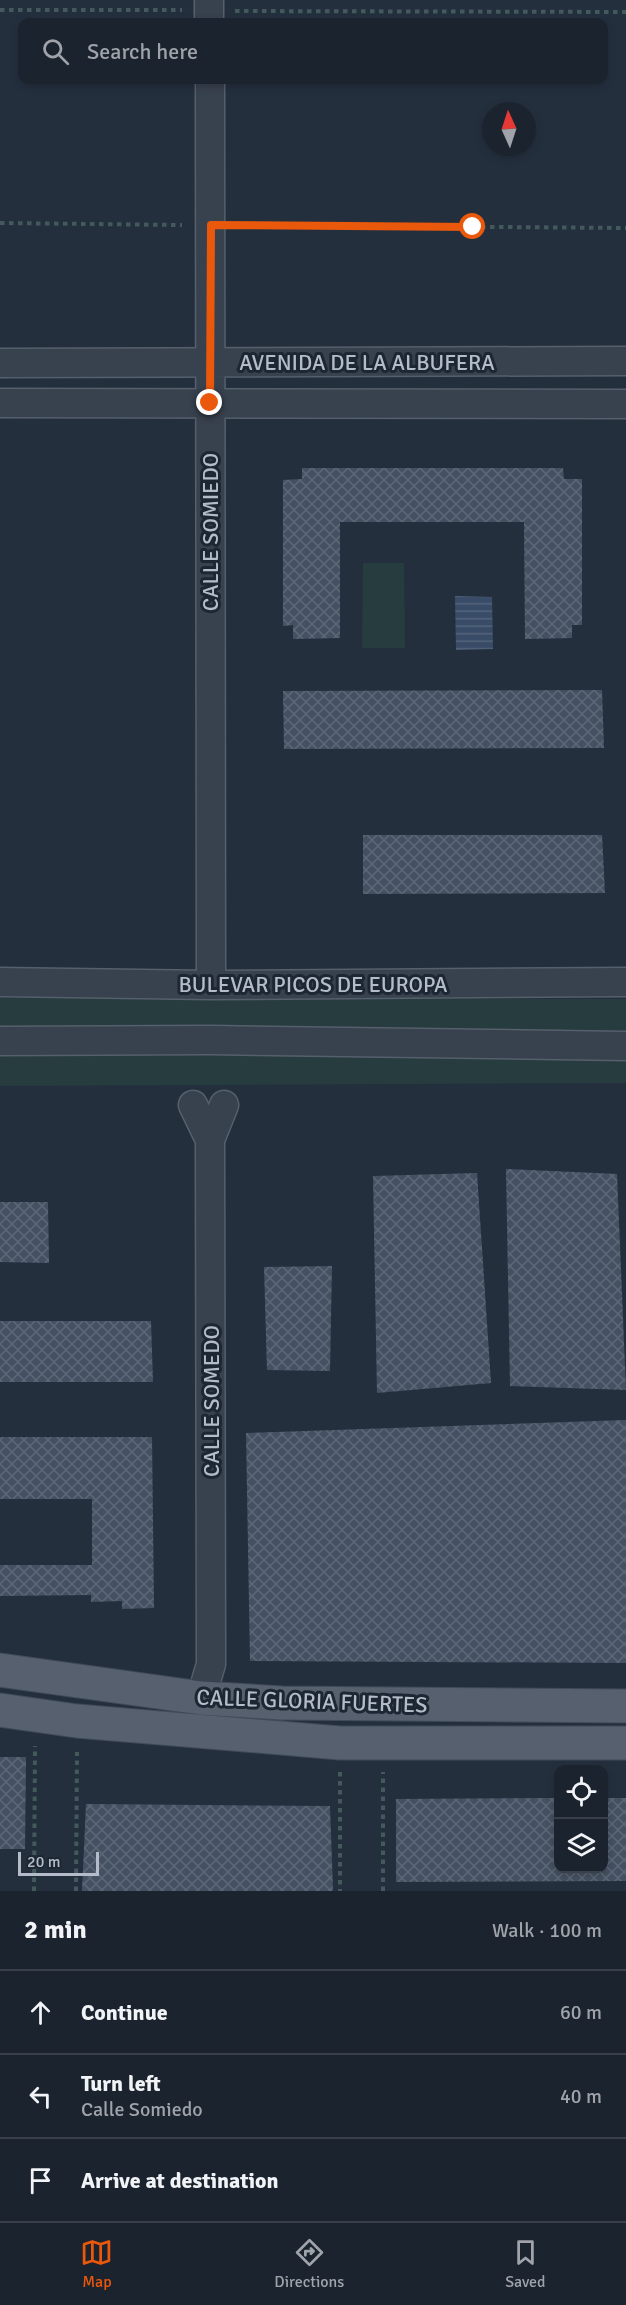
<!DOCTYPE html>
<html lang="en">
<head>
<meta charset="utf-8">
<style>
  :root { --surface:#1b232e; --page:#242b36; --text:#f1f3f6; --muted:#a0a4aa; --line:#39404a; --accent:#ea580c }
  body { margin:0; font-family:Signika,sans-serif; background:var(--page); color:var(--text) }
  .controls { position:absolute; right:18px; bottom:18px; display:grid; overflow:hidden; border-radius:12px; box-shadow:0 3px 9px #0003 }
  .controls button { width:54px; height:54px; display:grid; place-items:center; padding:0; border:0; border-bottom:2px solid var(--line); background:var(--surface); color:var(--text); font:30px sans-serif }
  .compass { position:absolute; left:482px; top:102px; width:54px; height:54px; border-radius:50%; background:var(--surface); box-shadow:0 3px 9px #0003; rotate:357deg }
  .scale { position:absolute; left:18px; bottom:15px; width:81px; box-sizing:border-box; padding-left:6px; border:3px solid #b4bcc9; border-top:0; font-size:16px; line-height:21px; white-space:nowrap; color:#b4bcc9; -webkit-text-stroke:4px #1d2633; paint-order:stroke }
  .stop { position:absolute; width:18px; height:18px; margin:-14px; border:4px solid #ea580c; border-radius:50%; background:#fff }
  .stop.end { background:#ea580c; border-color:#fff; box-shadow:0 2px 6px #0008 }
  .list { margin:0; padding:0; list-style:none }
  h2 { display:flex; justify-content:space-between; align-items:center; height:78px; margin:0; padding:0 24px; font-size:26px }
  h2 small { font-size:20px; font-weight:400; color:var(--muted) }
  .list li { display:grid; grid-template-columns:39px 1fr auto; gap:18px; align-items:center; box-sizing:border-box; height:84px; padding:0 24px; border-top:2px solid var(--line) }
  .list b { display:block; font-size:22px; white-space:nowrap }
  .list p { margin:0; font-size:20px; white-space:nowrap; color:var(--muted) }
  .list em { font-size:20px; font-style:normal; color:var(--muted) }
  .icon { flex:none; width:33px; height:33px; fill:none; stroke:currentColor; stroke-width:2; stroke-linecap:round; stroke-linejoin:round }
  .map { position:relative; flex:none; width:626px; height:1891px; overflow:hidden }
  .search { position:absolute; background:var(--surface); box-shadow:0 3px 9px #0003; left:18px; right:18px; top:18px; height:66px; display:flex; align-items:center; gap:15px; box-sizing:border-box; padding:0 21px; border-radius:12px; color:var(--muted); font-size:22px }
  .sheet { height:330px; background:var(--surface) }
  nav { display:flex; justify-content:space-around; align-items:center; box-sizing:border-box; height:84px; border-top:2px solid var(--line); background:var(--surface); font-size:16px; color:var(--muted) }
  nav a { display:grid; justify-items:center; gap:3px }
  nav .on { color:var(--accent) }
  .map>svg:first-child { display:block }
  .green { fill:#263c3f }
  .water { fill:url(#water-rules) }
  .building { fill:url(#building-cross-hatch) }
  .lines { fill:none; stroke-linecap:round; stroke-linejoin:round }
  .minor-casing { stroke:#565f6c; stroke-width:31 }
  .major-casing { stroke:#414a57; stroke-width:35 }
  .path { stroke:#44595c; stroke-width:4; stroke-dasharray:4.5 4.5; stroke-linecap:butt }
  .minor { stroke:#38414e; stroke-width:28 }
  .major { stroke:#56606e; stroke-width:33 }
  .route { stroke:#ea580c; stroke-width:8 }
  .labels { text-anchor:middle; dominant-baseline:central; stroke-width:6; stroke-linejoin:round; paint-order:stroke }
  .street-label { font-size:22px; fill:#b4bcc9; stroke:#1d2633 }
</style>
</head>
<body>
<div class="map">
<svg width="626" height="1891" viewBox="0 0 626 1891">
  <defs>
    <pattern id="water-rules" width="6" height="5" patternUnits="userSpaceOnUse" patternTransform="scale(1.5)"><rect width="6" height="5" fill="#394c67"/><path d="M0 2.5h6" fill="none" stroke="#53647b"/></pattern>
    <pattern id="building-cross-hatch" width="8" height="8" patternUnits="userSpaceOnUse" patternTransform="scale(1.5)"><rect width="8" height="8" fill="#455162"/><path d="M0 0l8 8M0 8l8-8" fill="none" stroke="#5d6877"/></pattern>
  </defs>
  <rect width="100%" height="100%" fill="#242f3e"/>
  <path class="green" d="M 363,563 L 404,563 L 405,648 L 362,648 Z
    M 0,998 L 626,999 L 626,1083 L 0,1086 Z"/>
  <path class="water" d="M 455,596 L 492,597 L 493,649 L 456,650 Z"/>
  <path class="building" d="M 302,468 L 563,468 L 564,479 L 582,479 L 582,625 L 572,625 L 572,638 L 525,639 L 524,522 L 340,522 L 340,638 L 293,639 L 293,625 L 283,626 L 283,480 L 302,479 Z
    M 602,690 L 604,748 L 284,749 L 283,691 Z
    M 363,835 L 602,835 L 605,893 L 363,894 Z
    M 506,1169 L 617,1174 L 626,1390 L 510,1386 Z
    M 477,1173 L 491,1383 L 377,1393 L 373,1176 Z
    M 0,1202 L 48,1202 L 49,1263 L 0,1262 Z
    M 332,1266 L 330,1371 L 267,1370 L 264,1267 Z
    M 0,1321 L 151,1321 L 153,1382 L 0,1382 Z
    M 626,1420 L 626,1663 L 250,1661 L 246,1433 Z
    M 0,1437 L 152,1437 L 154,1608 L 122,1609 L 122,1601 L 91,1602 L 91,1595 L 0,1596 L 0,1565 L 92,1565 L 92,1499 L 0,1499 Z
    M 0,1757 L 26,1757 L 25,1849 L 0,1849 Z
    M 558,1798 L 558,1868 L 604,1868 L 604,1798 L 626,1798 L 626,1881 L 396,1882 L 396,1799 Z
    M 86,1804 L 330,1806 L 333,1891 L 82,1891 Z"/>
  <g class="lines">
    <g class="minor-casing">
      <path id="minor" d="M 209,0 L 209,22
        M 210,80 L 211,985
        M 0,363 L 626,361
        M 0,403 L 626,404
        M 0,982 L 211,985 L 626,982
        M 0,1041 L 210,1040 L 625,1046
        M 193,1105 L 210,1140
        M 201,1698 L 211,1664 L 210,1140 L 224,1105"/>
    </g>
    <g class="major-casing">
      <path id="major" d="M 0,1670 L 201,1698 L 282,1703 L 626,1706
        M 0,1710 L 77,1721 L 340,1743 L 626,1743"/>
    </g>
    <path class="path" d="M 0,10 L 182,10
      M 235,11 L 626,12
      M 0,223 L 182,225
      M 238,225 L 626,228
      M 340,1772 L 340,1891
      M 34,1891 L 35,1746
      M 76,1891 L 77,1752
      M 383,1891 L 383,1772"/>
    <use href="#minor" class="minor"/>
    <use href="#major" class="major"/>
  </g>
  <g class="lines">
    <path class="route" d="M 210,403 L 211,225 L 473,227"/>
  </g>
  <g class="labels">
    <g class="street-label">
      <text x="367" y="362">AVENIDA DE LA ALBUFERA</text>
      <text transform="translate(210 532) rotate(-90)">CALLE SOMIEDO</text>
      <text x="313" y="984">BULEVAR PICOS DE EUROPA</text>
      <text transform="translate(211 1401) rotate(-90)">CALLE SOMEDO</text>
      <text transform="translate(312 1701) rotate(2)">CALLE GLORIA FUERTES</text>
    </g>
  </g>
</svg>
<div class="controls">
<button><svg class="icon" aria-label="locate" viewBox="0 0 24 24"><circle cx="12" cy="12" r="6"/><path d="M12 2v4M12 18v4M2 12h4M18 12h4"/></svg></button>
<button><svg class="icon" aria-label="layers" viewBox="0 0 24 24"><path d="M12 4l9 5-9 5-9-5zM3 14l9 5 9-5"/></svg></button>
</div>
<svg class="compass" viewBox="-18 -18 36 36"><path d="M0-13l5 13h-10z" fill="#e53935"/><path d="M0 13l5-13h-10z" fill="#a0a4aa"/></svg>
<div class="scale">20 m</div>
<div class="stop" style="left:473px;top:227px"></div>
<div class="stop end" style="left:210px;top:403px"></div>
<div class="search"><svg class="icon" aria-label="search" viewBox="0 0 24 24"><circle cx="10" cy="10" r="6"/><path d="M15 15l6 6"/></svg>Search here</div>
</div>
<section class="sheet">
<h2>2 min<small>Walk · 100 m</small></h2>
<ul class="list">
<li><svg class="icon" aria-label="ahead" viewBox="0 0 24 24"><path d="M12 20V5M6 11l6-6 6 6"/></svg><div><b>Continue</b></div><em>60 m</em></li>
<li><svg class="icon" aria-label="left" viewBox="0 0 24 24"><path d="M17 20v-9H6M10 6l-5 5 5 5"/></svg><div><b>Turn left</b><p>Calle Somiedo</p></div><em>40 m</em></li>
<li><svg class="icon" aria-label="arrive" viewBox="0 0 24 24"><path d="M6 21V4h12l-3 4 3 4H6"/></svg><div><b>Arrive at destination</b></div></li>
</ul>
</section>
<nav>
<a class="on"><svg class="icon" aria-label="map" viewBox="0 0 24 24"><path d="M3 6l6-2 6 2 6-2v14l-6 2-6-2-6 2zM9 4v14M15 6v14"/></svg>Map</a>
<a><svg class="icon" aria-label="directions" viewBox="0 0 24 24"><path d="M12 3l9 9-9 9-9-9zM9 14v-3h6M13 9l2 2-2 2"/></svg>Directions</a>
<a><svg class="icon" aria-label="saved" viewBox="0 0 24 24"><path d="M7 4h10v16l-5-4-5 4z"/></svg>Saved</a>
</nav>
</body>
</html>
